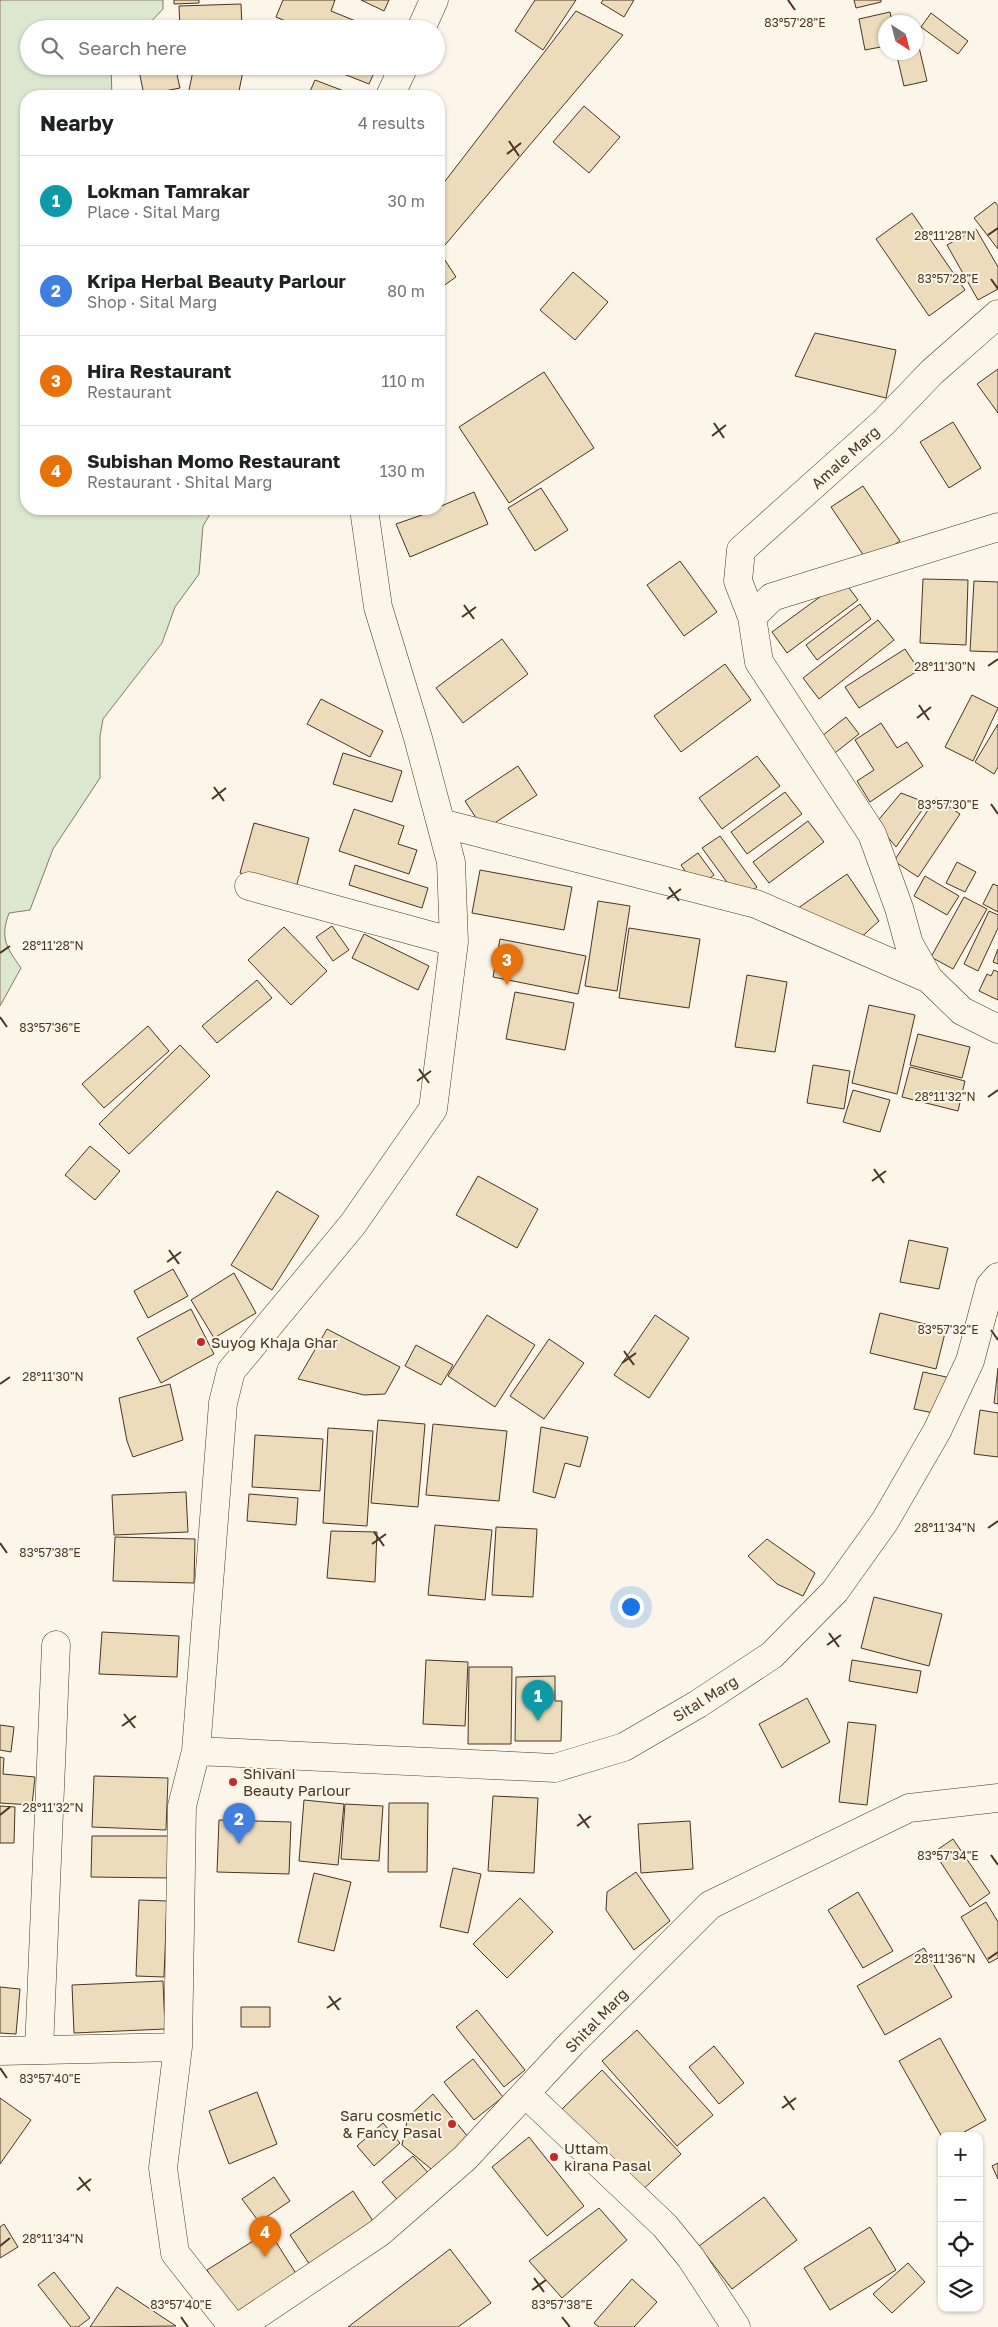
<!DOCTYPE html>
<html lang="en">
<head>
<meta charset="utf-8">
<style>
  :root { --surface:#fff; --page:#f2f2f2; --text:#202124; --muted:#757577; --line:#e0e0e0; --accent:#7c3aed }
  body { margin:0; font-family:"Golos Text",sans-serif; background:var(--page); color:var(--text) }
  .controls { position:absolute; right:15px; bottom:15px; display:grid; overflow:hidden; border-radius:10px; box-shadow:0 1px 4px #0004 }
  .controls button { width:45px; height:45px; display:grid; place-items:center; padding:0; border:0; border-bottom:1px solid var(--line); background:var(--surface); color:var(--text); font:25px sans-serif }
  .compass { position:absolute; left:878px; top:15px; width:45px; height:45px; border-radius:50%; background:var(--surface); box-shadow:0 1px 4px #0004; rotate:144deg }
  .you { position:absolute; left:630px; top:1606px; width:18px; height:18px; margin:-12px; border:4px solid #fff; border-radius:50%; background:#1a73e8; box-shadow:0 0 0 8px #1a73e833 }
  .badge { display:grid; place-items:center; width:32px; height:32px; border-radius:50%; background:var(--accent); color:#fff; font-size:16px; font-weight:700 }
  .pin { position:absolute; translate:-50% -41px; filter:drop-shadow(0 1px 2px #0008) }
  .pin::after { content:''; position:absolute; top:26px; width:18px; height:15px; background:inherit; clip-path:polygon(0 0,100% 0,50% 100%) }
  .list { margin:0; padding:0; list-style:none }
  h2 { display:flex; justify-content:space-between; align-items:center; height:65px; margin:0; padding:0 20px; font-size:21px }
  h2 small { font-size:16px; font-weight:400; color:var(--muted) }
  .list li { display:grid; grid-template-columns:32px 1fr auto; gap:15px; align-items:center; box-sizing:border-box; height:90px; padding:0 20px; border-top:1px solid var(--line) }
  .list b { display:block; font-size:19px; white-space:nowrap }
  .list p { margin:0; font-size:16px; white-space:nowrap; color:var(--muted) }
  .list em { font-size:16px; font-style:normal; color:var(--muted) }
  .icon { flex:none; width:28px; height:28px; fill:none; stroke:currentColor; stroke-width:2; stroke-linecap:round; stroke-linejoin:round }
  .map { position:relative; flex:none; width:998px; height:2327px; overflow:hidden }
  .search { position:absolute; background:var(--surface); box-shadow:0 1px 4px #0004; left:20px; top:20px; width:425px; height:55px; display:flex; align-items:center; gap:12px; box-sizing:border-box; padding:0 18px; border-radius:28px; color:var(--muted); font-size:19px }
  .panel { position:absolute; background:var(--surface); box-shadow:0 1px 4px #0004; left:20px; top:90px; width:425px; height:425px; border-radius:20px }
  .map>svg:first-child { display:block }
  .green { fill:#dce7d0; stroke:#887966 }
  .building { fill:#ecdcbc; stroke:#4a3520 }
  .lines { fill:none; stroke-linecap:round; stroke-linejoin:round }
  .minor-casing { stroke:#4a3520; stroke-width:29 }
  .minor { stroke:#fbf6e9; stroke-width:28 }
  .ticks { fill:none; stroke:#4a3520; stroke-width:2 }
  .poi-dot { fill:#c62828; stroke:#fbf6e9; stroke-width:2 }
  .labels { text-anchor:middle; dominant-baseline:central; stroke-width:4; stroke-linejoin:round; paint-order:stroke }
  .street-label { font-size:15px; fill:#4a3520; stroke:#fbf6e9 }
  .poi-label { font-size:15px; fill:#4a3520; stroke:#fbf6e9; text-anchor:start }
  .ticks-label { font-size:12px; text-anchor:middle; fill:#4a3520; stroke:#fbf6e9; stroke-width:4; stroke-linejoin:round; paint-order:stroke }
</style>
</head>
<body>
<div class="map">
<svg width="998" height="2327" viewBox="0 0 998 2327">
  <rect width="100%" height="100%" fill="#fbf6e9"/>
  <path class="green" d="M 0,0 L 163,0 L 163,9 L 144,29 L 29,29 L 29,66 L 111,66 L 112,96 L 26,96 L 26,509 L 213,509 L 203,526 L 199,574 L 175,607 L 162,643 L 103,719 L 100,736 L 100,778 L 53,849 L 30,910 L 9,913 C 0,938 6,947 21,968 L 0,1006 Z"/>
  <path class="building" d="M 174,0 L 199,0 L 199,3 L 174,4 Z
    M 283,0 L 335,0 L 331,11 L 363,24 L 361,29 L 304,29 L 276,17 Z
    M 361,0 L 389,0 L 384,11 Z
    M 535,0 L 576,0 L 543,50 L 515,31 Z
    M 603,0 L 634,0 L 624,17 L 601,3 Z
    M 854,0 L 881,0 L 881,2 L 856,8 Z
    M 241,4 L 242,28 L 180,29 L 179,6 Z
    M 576,11 L 623,35 L 445,245 L 439,237 L 439,189 Z
    M 890,12 L 892,22 L 886,22 L 886,46 L 865,50 L 859,19 Z
    M 931,13 L 968,41 L 958,54 L 921,27 Z
    M 918,43 L 927,81 L 904,86 L 896,52 L 916,52 L 916,44 Z
    M 138,66 L 175,66 L 180,88 L 144,95 Z
    M 194,66 L 244,66 L 238,96 L 188,95 Z
    M 332,66 L 377,66 L 369,84 L 331,69 Z
    M 315,80 L 357,96 L 308,96 Z
    M 584,106 L 620,137 L 589,173 L 553,142 Z
    M 995,202 L 998,206 L 998,249 L 974,218 Z
    M 912,213 L 965,290 L 929,316 L 876,239 Z
    M 976,229 L 998,267 L 998,289 L 978,300 L 947,245 Z
    M 439,251 L 456,277 L 439,289 Z
    M 573,272 L 608,302 L 575,340 L 540,310 Z
    M 815,333 L 896,350 L 886,398 L 795,376 Z
    M 998,369 L 998,413 L 977,384 Z
    M 544,372 L 594,448 L 509,503 L 459,427 Z
    M 953,422 L 981,468 L 949,488 L 920,442 Z
    M 863,486 L 900,541 L 868,562 L 831,507 Z
    M 541,488 L 568,530 L 535,551 L 508,508 Z
    M 474,492 L 488,524 L 410,557 L 396,524 L 439,509 L 439,507 Z
    M 680,561 L 717,612 L 684,636 L 647,585 Z
    M 923,579 L 968,580 L 966,645 L 920,643 Z
    M 843,580 L 858,600 L 787,653 L 772,632 Z
    M 974,581 L 998,582 L 998,652 L 970,651 Z
    M 860,604 L 871,619 L 817,660 L 806,645 Z
    M 878,620 L 894,640 L 819,699 L 803,678 Z
    M 502,639 L 528,674 L 463,723 L 436,688 Z
    M 905,649 L 919,670 L 859,708 L 845,687 Z
    M 725,664 L 751,700 L 681,752 L 654,716 Z
    M 972,695 L 998,708 L 973,761 L 945,747 Z
    M 321,699 L 383,731 L 370,757 L 307,724 Z
    M 846,717 L 859,734 L 831,756 L 818,739 Z
    M 881,723 L 897,748 L 907,742 L 923,766 L 870,802 L 857,781 L 874,770 L 855,740 Z
    M 998,724 L 998,767 L 994,774 L 975,762 Z
    M 343,753 L 402,771 L 392,802 L 333,784 Z
    M 757,756 L 780,786 L 722,829 L 699,798 Z
    M 518,766 L 537,795 L 484,830 L 465,801 Z
    M 785,792 L 802,814 L 747,854 L 731,832 Z
    M 901,793 L 927,803 L 896,847 L 876,823 Z
    M 936,798 L 960,814 L 918,877 L 894,861 Z
    M 354,809 L 404,826 L 398,844 L 417,850 L 409,874 L 339,851 Z
    M 808,821 L 824,842 L 769,883 L 753,862 Z
    M 254,823 L 309,838 L 296,888 L 240,873 Z
    M 720,836 L 757,887 L 740,900 L 702,848 Z
    M 698,853 L 714,875 L 697,888 L 681,865 Z
    M 957,862 L 976,872 L 965,892 L 946,883 Z
    M 355,865 L 428,888 L 422,908 L 349,885 Z
    M 480,870 L 572,887 L 564,930 L 472,913 Z
    M 847,874 L 879,921 L 858,940 L 791,913 Z
    M 925,876 L 959,896 L 947,915 L 914,896 Z
    M 993,884 L 998,886 L 998,912 L 983,904 Z
    M 964,897 L 987,909 L 953,969 L 931,957 Z
    M 598,901 L 630,906 L 617,991 L 585,986 Z
    M 989,911 L 998,915 L 998,928 L 978,971 L 964,964 Z
    M 332,926 L 349,950 L 333,961 L 316,937 Z
    M 284,927 L 327,971 L 291,1005 L 248,960 Z
    M 629,928 L 700,939 L 689,1008 L 619,998 Z
    M 364,934 L 429,966 L 418,990 L 352,958 Z
    M 500,939 L 586,956 L 578,994 L 493,977 Z
    M 998,949 L 998,964 L 993,962 Z
    M 994,970 L 998,972 L 998,1000 L 979,991 L 987,974 L 991,976 Z
    M 747,975 L 787,982 L 775,1052 L 735,1047 Z
    M 257,980 L 272,998 L 217,1043 L 202,1026 Z
    M 515,992 L 574,1003 L 565,1050 L 506,1039 Z
    M 869,1005 L 915,1015 L 897,1094 L 852,1083 Z
    M 148,1026 L 169,1051 L 104,1108 L 82,1084 Z
    M 918,1034 L 970,1047 L 962,1078 L 910,1065 Z
    M 180,1045 L 210,1076 L 129,1154 L 99,1124 Z
    M 813,1065 L 850,1071 L 844,1109 L 807,1103 Z
    M 910,1067 L 965,1081 L 958,1111 L 902,1097 Z
    M 853,1090 L 890,1100 L 880,1132 L 843,1122 Z
    M 90,1146 L 120,1171 L 95,1200 L 65,1175 Z
    M 478,1176 L 538,1209 L 517,1248 L 456,1215 Z
    M 277,1191 L 319,1216 L 272,1290 L 231,1265 Z
    M 909,1240 L 948,1248 L 939,1289 L 900,1282 Z
    M 173,1269 L 188,1296 L 148,1318 L 134,1291 Z
    M 234,1273 L 256,1313 L 214,1338 L 191,1300 Z
    M 191,1309 L 214,1354 L 161,1383 L 137,1338 Z
    M 880,1313 L 946,1329 L 936,1369 L 870,1353 Z
    M 487,1315 L 535,1345 L 495,1407 L 448,1376 Z
    M 655,1315 L 689,1338 L 649,1398 L 614,1375 Z
    M 327,1329 L 400,1367 L 385,1394 L 364,1395 L 298,1379 Z
    M 549,1339 L 584,1363 L 544,1419 L 510,1396 Z
    M 416,1345 L 453,1365 L 441,1385 L 405,1366 Z
    M 998,1368 L 998,1404 L 994,1403 Z
    M 923,1372 L 951,1378 L 943,1415 L 914,1409 Z
    M 170,1384 L 183,1440 L 133,1457 L 127,1441 L 119,1398 Z
    M 980,1410 L 998,1413 L 998,1457 L 974,1454 Z
    M 378,1420 L 425,1424 L 418,1507 L 371,1503 Z
    M 433,1424 L 507,1431 L 499,1501 L 426,1495 Z
    M 541,1427 L 588,1437 L 580,1467 L 565,1463 L 555,1498 L 533,1492 Z
    M 328,1428 L 373,1431 L 367,1526 L 323,1523 Z
    M 255,1435 L 323,1439 L 320,1491 L 252,1487 Z
    M 186,1492 L 188,1532 L 114,1535 L 112,1495 Z
    M 249,1494 L 298,1498 L 296,1525 L 247,1521 Z
    M 435,1525 L 492,1530 L 485,1600 L 428,1595 Z
    M 496,1527 L 537,1529 L 533,1597 L 492,1595 Z
    M 331,1531 L 377,1532 L 375,1582 L 327,1578 Z
    M 115,1537 L 195,1539 L 194,1583 L 113,1581 Z
    M 767,1539 L 815,1573 L 803,1596 L 777,1584 L 748,1556 Z
    M 874,1597 L 942,1614 L 929,1666 L 861,1648 Z
    M 102,1632 L 179,1636 L 177,1677 L 99,1674 Z
    M 426,1660 L 468,1662 L 465,1726 L 423,1724 Z
    M 852,1660 L 921,1671 L 917,1693 L 849,1681 Z
    M 469,1667 L 512,1667 L 511,1744 L 468,1744 Z
    M 555,1676 L 555,1701 L 562,1701 L 561,1741 L 515,1741 L 516,1677 Z
    M 807,1698 L 830,1742 L 782,1768 L 759,1724 Z
    M 848,1722 L 876,1725 L 867,1805 L 839,1802 Z
    M 0,1725 L 14,1727 L 11,1752 L 0,1750 Z
    M 0,1757 L 4,1758 L 3,1774 L 35,1777 L 32,1805 L 0,1803 Z
    M 94,1776 L 168,1778 L 166,1830 L 92,1827 Z
    M 493,1796 L 538,1798 L 534,1873 L 488,1871 Z
    M 304,1800 L 344,1804 L 338,1865 L 299,1861 Z
    M 389,1803 L 428,1803 L 427,1872 L 388,1872 Z
    M 345,1804 L 383,1806 L 379,1861 L 341,1859 Z
    M 0,1806 L 15,1807 L 14,1843 L 0,1843 Z
    M 219,1820 L 291,1822 L 289,1874 L 217,1872 Z
    M 690,1821 L 693,1869 L 641,1873 L 638,1824 Z
    M 92,1836 L 171,1836 L 171,1878 L 91,1877 Z
    M 953,1839 L 990,1893 L 970,1907 L 934,1852 Z
    M 453,1868 L 481,1874 L 468,1933 L 440,1927 Z
    M 636,1872 L 670,1921 L 634,1950 L 606,1910 L 607,1892 Z
    M 314,1873 L 351,1882 L 334,1951 L 298,1942 Z
    M 858,1892 L 893,1951 L 863,1968 L 828,1910 Z
    M 520,1898 L 553,1932 L 507,1978 L 473,1944 Z
    M 139,1900 L 167,1901 L 164,1977 L 136,1976 Z
    M 986,1902 L 998,1922 L 998,1958 L 989,1963 L 961,1917 Z
    M 924,1948 L 952,1997 L 885,2035 L 857,1986 Z
    M 163,1981 L 165,2029 L 74,2033 L 72,1985 Z
    M 0,1987 L 20,1989 L 16,2034 L 0,2033 Z
    M 241,2007 L 270,2007 L 270,2027 L 241,2027 Z
    M 477,2010 L 525,2070 L 504,2087 L 456,2027 Z
    M 637,2030 L 713,2115 L 677,2146 L 602,2061 Z
    M 940,2038 L 986,2120 L 957,2136 L 942,2137 L 899,2061 Z
    M 714,2046 L 744,2083 L 719,2104 L 689,2067 Z
    M 473,2059 L 503,2097 L 474,2120 L 444,2082 Z
    M 602,2070 L 681,2154 L 637,2195 L 559,2112 Z
    M 257,2092 L 277,2144 L 229,2164 L 209,2111 Z
    M 433,2094 L 473,2143 L 436,2173 L 402,2145 L 408,2117 Z
    M 0,2098 L 31,2120 L 0,2164 Z
    M 383,2123 L 400,2143 L 374,2166 L 357,2146 Z
    M 529,2137 L 584,2206 L 547,2236 L 492,2167 Z
    M 413,2156 L 432,2177 L 401,2204 L 382,2182 Z
    M 998,2163 L 998,2179 L 992,2166 Z
    M 274,2177 L 290,2201 L 259,2222 L 242,2199 Z
    M 353,2191 L 373,2221 L 310,2265 L 290,2235 Z
    M 764,2197 L 797,2240 L 732,2289 L 699,2246 Z
    M 599,2208 L 627,2240 L 562,2298 L 529,2261 Z
    M 4,2224 L 18,2247 L 0,2258 L 0,2227 Z
    M 870,2227 L 896,2270 L 830,2310 L 804,2268 Z
    M 269,2231 L 302,2283 L 240,2323 L 207,2270 Z
    M 450,2249 L 491,2303 L 458,2327 L 348,2327 Z
    M 908,2263 L 925,2282 L 892,2313 L 873,2294 Z
    M 54,2272 L 90,2318 L 78,2327 L 71,2327 L 38,2285 Z
    M 632,2279 L 657,2302 L 634,2327 L 599,2327 L 594,2323 Z
    M 117,2287 L 176,2326 L 90,2327 Z"/>
  <g class="lines">
    <g class="minor-casing">
      <path id="minor" d="M 421,29 L 434,0
        M 390,96 L 404,66
        M 998,527 L 772,597 L 752,617 L 759,662 L 872,834 L 899,908 L 909,944 L 929,979 L 962,1011 L 998,1029
        M 752,617 L 738,581 L 741,550 L 883,423 L 932,372 L 998,314
        M 441,823 L 756,904 L 929,979
        M 249,886 L 454,942
        M 196,1751 L 555,1768 L 624,1747 L 698,1704 L 772,1655 L 835,1591 L 885,1521 L 937,1431 L 970,1361 L 990,1286 L 998,1277
        M 39,2050 L 56,1645
        M 0,2051 L 178,2047
        M 526,2094 L 665,2226 L 691,2258 L 736,2327
        M 233,2327 L 175,2253 L 163,2168 L 178,2047 L 182,1806 L 196,1751 L 223,1403 L 231,1371 L 353,1224 L 433,1109 L 454,942 L 451,862 L 418,738 L 378,607 L 364,509
        M 239,2327 L 379,2233 L 465,2158 L 572,2043 L 710,1905 L 909,1808 L 998,1798"/>
    </g>
    <use href="#minor" class="minor"/>
  </g>
  <path class="ticks" d="M 788,0 L 795,10M 509,141 L 519,156M 507,154 L 521,143M 988,235 L 998,228M 991,279 L 998,289M 714,423 L 724,438M 712,436 L 726,425M 464,605 L 474,619M 462,617 L 476,607M 988,666 L 998,659M 919,705 L 929,720M 917,718 L 931,707M 214,787 L 224,801M 212,799 L 226,788M 991,804 L 998,814M 669,887 L 679,901M 667,899 L 681,889M 0,953 L 10,946M 0,1017 L 7,1027M 419,1069 L 429,1083M 417,1081 L 431,1071M 988,1097 L 998,1090M 874,1169 L 884,1183M 872,1181 L 886,1171M 169,1250 L 179,1264M 167,1262 L 181,1252M 991,1330 L 998,1340M 624,1351 L 634,1365M 622,1363 L 636,1353M 0,1384 L 10,1377M 988,1528 L 998,1521M 374,1532 L 384,1546M 0,1543 L 7,1553M 372,1544 L 386,1534M 829,1633 L 839,1647M 827,1645 L 841,1635M 124,1714 L 135,1728M 122,1726 L 136,1716M 579,1814 L 589,1828M 0,1815 L 10,1807M 577,1826 L 591,1816M 991,1855 L 998,1865M 988,1959 L 998,1952M 329,1996 L 339,2010M 327,2008 L 341,1998M 0,2068 L 7,2078M 784,2096 L 794,2110M 782,2108 L 796,2098M 79,2177 L 90,2191M 77,2190 L 91,2179M 0,2246 L 10,2238M 534,2278 L 544,2292M 532,2290 L 546,2280M 181,2317 L 188,2327M 562,2317 L 570,2327"/>
  <g class="poi-dot">
    <circle cx="201" cy="1342" r="5"/>
    <circle cx="233" cy="1782" r="5"/>
    <circle cx="452" cy="2124" r="5"/>
    <circle cx="554" cy="2157" r="5"/>
  </g>
  <g class="labels">
    <g class="street-label">
      <text transform="translate(845 457) rotate(-42)">Amale Marg</text>
      <text transform="translate(705 1698) rotate(-32)">Sital Marg</text>
      <text transform="translate(596 2020) rotate(-46)">Shital Marg</text>
    </g>
    <g class="poi-label">
      <text x="211" y="1342">Suyog Khaja Ghar</text>
      <text x="243" y="1773">Shivani<tspan x="243" dy="17">Beauty Parlour</tspan></text>
      <text x="442" y="2115" text-anchor="end">Saru cosmetic<tspan x="442" dy="17">&amp; Fancy Pasal</tspan></text>
      <text x="564" y="2148">Uttam<tspan x="564" dy="17">kirana Pasal</tspan></text>
    </g>
  </g>
  <g class="ticks-label">
    <text x="795" y="27">83°57'28"E</text>
    <text x="945" y="240">28°11'28"N</text>
    <text x="948" y="283">83°57'28"E</text>
    <text x="945" y="671">28°11'30"N</text>
    <text x="948" y="809">83°57'30"E</text>
    <text x="53" y="950">28°11'28"N</text>
    <text x="50" y="1032">83°57'36"E</text>
    <text x="945" y="1101">28°11'32"N</text>
    <text x="948" y="1334">83°57'32"E</text>
    <text x="53" y="1381">28°11'30"N</text>
    <text x="945" y="1532">28°11'34"N</text>
    <text x="50" y="1557">83°57'38"E</text>
    <text x="53" y="1812">28°11'32"N</text>
    <text x="948" y="1860">83°57'34"E</text>
    <text x="945" y="1963">28°11'36"N</text>
    <text x="50" y="2083">83°57'40"E</text>
    <text x="53" y="2243">28°11'34"N</text>
    <text x="181" y="2309">83°57'40"E</text>
    <text x="562" y="2309">83°57'38"E</text>
  </g>
</svg>
<div class="controls">
<button>+</button>
<button>−</button>
<button><svg class="icon" aria-label="locate" viewBox="0 0 24 24"><circle cx="12" cy="12" r="6"/><path d="M12 2v4M12 18v4M2 12h4M18 12h4"/></svg></button>
<button><svg class="icon" aria-label="layers" viewBox="0 0 24 24"><path d="M12 4l9 5-9 5-9-5zM3 14l9 5 9-5"/></svg></button>
</div>
<svg class="compass" viewBox="-18 -18 36 36"><path d="M0-13l5 13h-10z" fill="#e53935"/><path d="M0 13l5-13h-10z" fill="#757577"/></svg>
<div class="you"></div>
<div class="pin badge" style="left:538px;top:1721px;background:#0f9aa8">1</div>
<div class="pin badge" style="left:239px;top:1844px;background:#3f7fe0">2</div>
<div class="pin badge" style="left:507px;top:985px;background:#e8710a">3</div>
<div class="pin badge" style="left:265px;top:2257px;background:#e8710a">4</div>
<div class="search"><svg class="icon" aria-label="search" viewBox="0 0 24 24"><circle cx="10" cy="10" r="6"/><path d="M15 15l6 6"/></svg>Search here</div>
<section class="panel">
<h2>Nearby<small>4 results</small></h2>
<ul class="list">
<li><span class="badge" style="background:#0f9aa8">1</span><div><b>Lokman Tamrakar</b><p>Place · Sital Marg</p></div><em>30 m</em></li>
<li><span class="badge" style="background:#3f7fe0">2</span><div><b>Kripa Herbal Beauty Parlour</b><p>Shop · Sital Marg</p></div><em>80 m</em></li>
<li><span class="badge" style="background:#e8710a">3</span><div><b>Hira Restaurant</b><p>Restaurant</p></div><em>110 m</em></li>
<li><span class="badge" style="background:#e8710a">4</span><div><b>Subishan Momo Restaurant</b><p>Restaurant · Shital Marg</p></div><em>130 m</em></li>
</ul>
</section>
</div>
</body>
</html>
